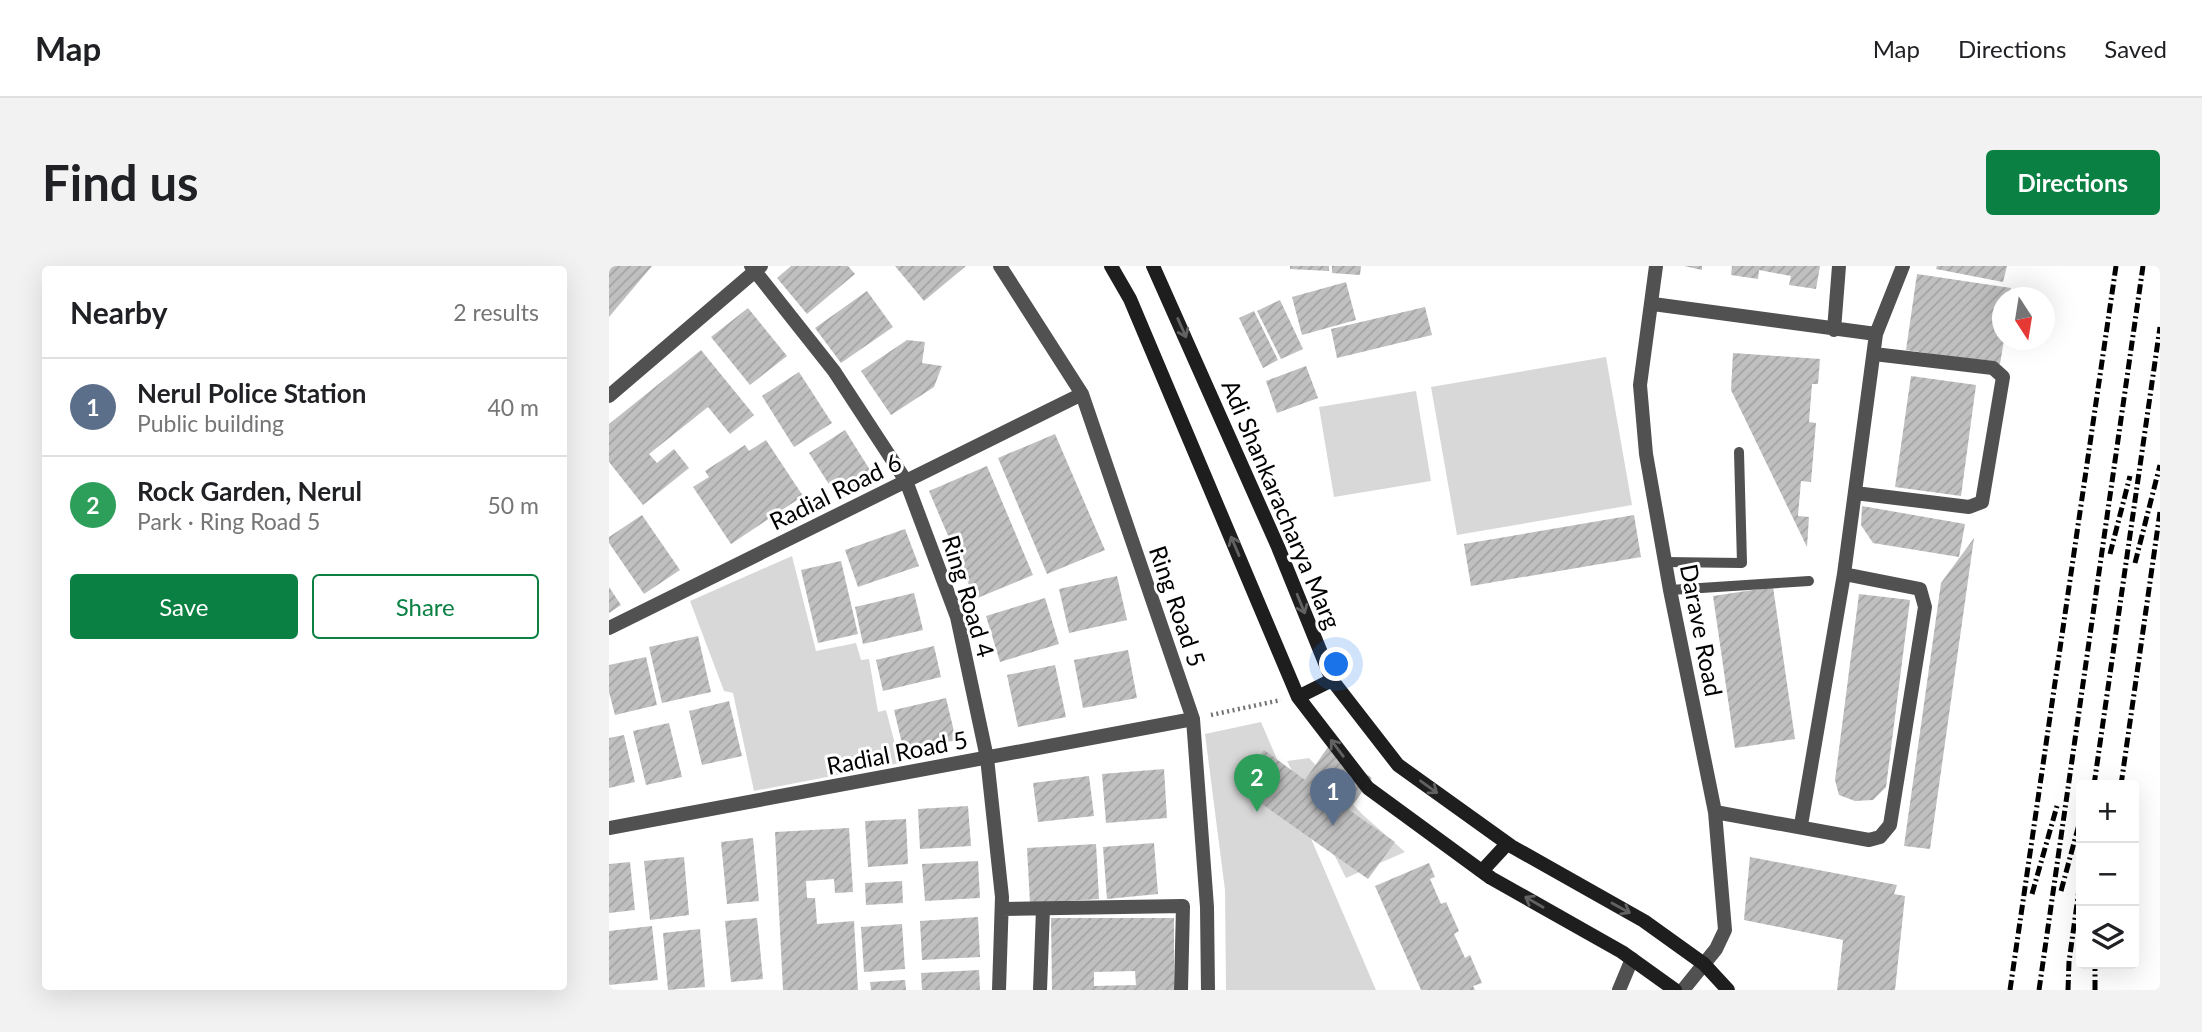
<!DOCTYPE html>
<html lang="en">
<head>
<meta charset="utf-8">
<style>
  :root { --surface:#fff; --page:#f2f2f2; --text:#202124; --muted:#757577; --line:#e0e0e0; --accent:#0b8043 }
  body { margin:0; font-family:Lato,sans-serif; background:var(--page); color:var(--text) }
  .controls { position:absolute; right:21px; bottom:21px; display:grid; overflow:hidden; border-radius:7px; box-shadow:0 7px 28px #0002 }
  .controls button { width:63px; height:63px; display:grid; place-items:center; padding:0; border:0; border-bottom:2px solid var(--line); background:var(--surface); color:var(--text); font:35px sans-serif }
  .compass { position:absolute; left:1383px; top:21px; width:63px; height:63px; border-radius:50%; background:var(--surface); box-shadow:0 7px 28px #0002; rotate:168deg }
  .you { position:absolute; left:728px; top:399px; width:24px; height:24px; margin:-18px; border:5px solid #fff; border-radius:50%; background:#1a73e8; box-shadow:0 0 0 10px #1a73e833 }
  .badge { display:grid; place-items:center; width:46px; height:46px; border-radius:50%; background:var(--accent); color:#fff; font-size:23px; font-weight:700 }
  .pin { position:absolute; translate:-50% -58px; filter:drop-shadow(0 2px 4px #0008) }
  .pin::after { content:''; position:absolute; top:37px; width:24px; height:21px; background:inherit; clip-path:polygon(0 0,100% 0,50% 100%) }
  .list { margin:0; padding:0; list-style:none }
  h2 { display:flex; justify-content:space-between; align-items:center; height:91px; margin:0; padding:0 28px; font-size:30px }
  h2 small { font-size:23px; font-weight:400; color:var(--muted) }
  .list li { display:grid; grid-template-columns:46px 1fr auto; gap:21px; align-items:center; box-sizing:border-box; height:98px; padding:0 28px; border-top:2px solid var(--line) }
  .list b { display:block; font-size:26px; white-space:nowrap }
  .list p { margin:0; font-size:23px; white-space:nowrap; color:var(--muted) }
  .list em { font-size:23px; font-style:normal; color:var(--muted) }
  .actions { display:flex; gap:14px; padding:21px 28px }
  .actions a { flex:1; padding:16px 0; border:2px solid var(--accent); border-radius:7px; text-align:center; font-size:24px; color:var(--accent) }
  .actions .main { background:var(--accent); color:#fff }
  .icon { flex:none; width:38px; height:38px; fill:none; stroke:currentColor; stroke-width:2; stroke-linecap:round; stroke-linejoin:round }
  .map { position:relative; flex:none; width:1551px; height:724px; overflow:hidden; border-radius:7px }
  header { display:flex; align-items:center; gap:42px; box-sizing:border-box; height:98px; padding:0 35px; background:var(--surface); border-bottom:2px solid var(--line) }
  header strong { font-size:33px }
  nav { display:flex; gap:38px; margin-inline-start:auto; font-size:24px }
  .intro { display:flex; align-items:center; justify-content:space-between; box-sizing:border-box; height:168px; padding:0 42px }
  h1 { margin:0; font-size:49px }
  .button { padding:18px 32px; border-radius:7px; background:var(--accent); color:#fff; font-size:24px; font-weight:700 }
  main { display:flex; gap:42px; padding:0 42px }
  aside { flex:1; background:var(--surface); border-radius:7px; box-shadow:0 7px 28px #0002 }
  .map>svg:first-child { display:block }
  .green { fill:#d8d8d8 }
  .building { fill:url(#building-hatch); fill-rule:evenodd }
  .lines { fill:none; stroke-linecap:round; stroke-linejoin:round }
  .path { stroke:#737373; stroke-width:4.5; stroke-dasharray:2 3.5; stroke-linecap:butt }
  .lane { stroke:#515151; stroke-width:10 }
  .street { stroke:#515151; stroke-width:14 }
  .secondary { stroke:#1e1e1e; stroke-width:14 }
  .rail { stroke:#000; stroke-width:5; stroke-dasharray:10 3.5 2 3.5; stroke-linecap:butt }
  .oneway { stroke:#626262 }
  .labels { text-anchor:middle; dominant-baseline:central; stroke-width:6; stroke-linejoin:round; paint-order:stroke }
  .street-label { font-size:24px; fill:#000; stroke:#fff }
</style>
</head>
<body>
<header>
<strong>Map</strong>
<nav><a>Map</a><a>Directions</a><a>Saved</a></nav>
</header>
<div class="intro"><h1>Find us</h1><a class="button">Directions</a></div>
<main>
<aside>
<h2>Nearby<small>2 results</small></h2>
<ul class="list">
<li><span class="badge" style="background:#5c6f8a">1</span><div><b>Nerul Police Station</b><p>Public building</p></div><em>40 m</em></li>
<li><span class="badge" style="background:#2e9e5b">2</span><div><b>Rock Garden, Nerul</b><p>Park · Ring Road 5</p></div><em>50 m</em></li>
</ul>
<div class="actions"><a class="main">Save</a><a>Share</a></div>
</aside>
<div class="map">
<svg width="1551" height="724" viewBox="0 0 1551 724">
  <defs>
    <pattern id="building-hatch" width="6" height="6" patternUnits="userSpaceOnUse" patternTransform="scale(1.75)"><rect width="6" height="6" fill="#c0c0c0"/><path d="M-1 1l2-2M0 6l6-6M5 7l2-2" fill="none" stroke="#a3a3a3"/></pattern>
  </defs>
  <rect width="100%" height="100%" fill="#fff"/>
  <path class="green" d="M 997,91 L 1023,239 L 848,269 L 822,121 Z
    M 807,125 L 822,215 L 725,231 L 710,141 Z
    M 183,290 L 207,385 L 247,377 L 252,394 L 260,393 L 269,446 L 277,444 L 291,497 L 145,525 L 124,427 L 115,425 L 81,335 Z
    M 652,456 L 767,724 L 617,724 L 616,624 L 596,468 Z
    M 700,492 L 754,549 L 796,586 L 737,612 L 678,495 Z"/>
  <path class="building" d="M 0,0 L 43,0 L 0,51 Z
    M 182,0 L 239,0 L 246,8 L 198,48 L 168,12 Z
    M 286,0 L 357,0 L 315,35 Z
    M 681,0 L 720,0 L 720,5 L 681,3 Z
    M 723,0 L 752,0 L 751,9 L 723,7 Z
    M 1075,0 L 1093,0 L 1093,4 Z
    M 1123,0 L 1211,0 L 1207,23 L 1180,19 L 1182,10 L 1150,4 L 1149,13 L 1122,9 Z
    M 1328,0 L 1398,0 L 1394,16 L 1327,3 Z
    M 1308,8 L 1402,22 L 1401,32 L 1394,32 L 1395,74 L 1391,98 L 1297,84 Z
    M 737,16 L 747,54 L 693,69 L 683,31 Z
    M 258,25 L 284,61 L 232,97 L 206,62 Z
    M 671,34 L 694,83 L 672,93 L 648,45 Z
    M 816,41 L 823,69 L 728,92 L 722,63 Z
    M 139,42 L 178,90 L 141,119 L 102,71 Z
    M 645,45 L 669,94 L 654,102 L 630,52 Z
    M 298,74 L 316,76 L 313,97 L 333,100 L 325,121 L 282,149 L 252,105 Z
    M 92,84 L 145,149 L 121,168 L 99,141 L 40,188 L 48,197 L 65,183 L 80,202 L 34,239 L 0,196 L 0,158 Z
    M 1124,87 L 1211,93 L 1209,118 L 1203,118 L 1200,156 L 1207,157 L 1202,216 L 1192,215 L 1189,250 L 1200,251 L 1198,281 L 1122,124 Z
    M 697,100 L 709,132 L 668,147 L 657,115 Z
    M 190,106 L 223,157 L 185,181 L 153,130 Z
    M 1302,110 L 1367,119 L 1352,230 L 1286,221 Z
    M 236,164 L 266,212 L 230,234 L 200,187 Z
    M 446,168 L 496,284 L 438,308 L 389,192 Z
    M 157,174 L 194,230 L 122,278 L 84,221 L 100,211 L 96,205 L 136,179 L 140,185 Z
    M 378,200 L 424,309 L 366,333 L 320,225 Z
    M 1253,240 L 1356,258 L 1350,291 L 1264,277 L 1252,259 Z
    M 33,249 L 71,304 L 35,328 L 0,277 L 0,271 Z
    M 1025,249 L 1032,291 L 862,320 L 855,278 Z
    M 296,263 L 310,300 L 249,321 L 236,284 Z
    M 1365,272 L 1321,583 L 1295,580 L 1332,317 Z
    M 232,295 L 249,368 L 209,377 L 192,304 Z
    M 508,310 L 518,354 L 460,367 L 450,323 Z
    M 0,321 L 12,339 L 0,347 Z
    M 1164,321 L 1186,473 L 1126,482 L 1104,330 Z
    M 305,327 L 314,364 L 254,378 L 246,341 Z
    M 1250,328 L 1301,334 L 1277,521 L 1264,534 L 1246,535 L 1230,529 L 1226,514 Z
    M 436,332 L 450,378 L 391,396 L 377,350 Z
    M 89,370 L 102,426 L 53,437 L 40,381 Z
    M 325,380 L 332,411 L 274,425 L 267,394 Z
    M 519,384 L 528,432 L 474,442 L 465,394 Z
    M 37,391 L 48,439 L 6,449 L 0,426 L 0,399 Z
    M 446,399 L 457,451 L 409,461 L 398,409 Z
    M 337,432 L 347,474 L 295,486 L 285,444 Z
    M 120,435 L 133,490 L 93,499 L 80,445 Z
    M 60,457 L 73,511 L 37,519 L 24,465 Z
    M 15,469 L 26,516 L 0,522 L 0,472 Z
    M 719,481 L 763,512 L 740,544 L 786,576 L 759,613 L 629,521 L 655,484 L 696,514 Z
    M 555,503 L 558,552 L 497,557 L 493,508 Z
    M 480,510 L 485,550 L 429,556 L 424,517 Z
    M 359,540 L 362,580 L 311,583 L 309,543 Z
    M 297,553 L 299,598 L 259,601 L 256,555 Z
    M 240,562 L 244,626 L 226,627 L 225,613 L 197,615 L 198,632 L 206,632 L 208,658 L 245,655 L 249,724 L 174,724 L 166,566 Z
    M 144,572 L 150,635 L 118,638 L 112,576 Z
    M 545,577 L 549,628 L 498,633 L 494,581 Z
    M 487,578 L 490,633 L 421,637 L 418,582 Z
    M 75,591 L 80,649 L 41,654 L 35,595 Z
    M 1141,591 L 1288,619 L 1285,628 L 1296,630 L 1286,724 L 1228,724 L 1234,674 L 1135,654 Z
    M 369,595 L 371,632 L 316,635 L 313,598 Z
    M 21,596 L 26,644 L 0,647 L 0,598 Z
    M 820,597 L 826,611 L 821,613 L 832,638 L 837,636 L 850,665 L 845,668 L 856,692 L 861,689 L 873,717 L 864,720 L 866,724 L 812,724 L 766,620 Z
    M 293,615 L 294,637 L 257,639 L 256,617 Z
    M 369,651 L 371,691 L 313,694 L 311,655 Z
    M 148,652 L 154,713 L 122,716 L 116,655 Z
    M 442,652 L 565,652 L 565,724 L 443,724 ZM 526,705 L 527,719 L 485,720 L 485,706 Z
    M 293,658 L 296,703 L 255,706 L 252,661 Z
    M 43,660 L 49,714 L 0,719 L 0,665 Z
    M 91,663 L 96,721 L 59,724 L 54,667 Z
    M 370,704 L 371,724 L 313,724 L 312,707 Z
    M 296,714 L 297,724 L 262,724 L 261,716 Z"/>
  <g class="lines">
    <path class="path" d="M 602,449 L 672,434"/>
    <path class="lane" d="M 1056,296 L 1133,297 L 1130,186
      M 1061,324 L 1200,315"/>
    <path class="street" d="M 142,0 L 225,105 L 297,215 L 348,351 L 378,492 L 393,631 L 390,724
      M 391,0 L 473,128 L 584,453 L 598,641 L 599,724
      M 1047,0 L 1031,119 L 1037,188 L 1061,324 L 1106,546 L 1116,664 L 1107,683 L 1074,724
      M 1044,38 L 1267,68
      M 1225,64 L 1230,0
      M 0,130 L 152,0
      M 1246,227 L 1360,241 L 1373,236 L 1394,111 L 1384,102 L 1265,88
      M 0,362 L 473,128
      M 1106,546 L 1260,574 L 1271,571 L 1281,559 L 1316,341 L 1311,323 L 1235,308
      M 1192,559 L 1235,308 L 1267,68 L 1294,0
      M 0,562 L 584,453
      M 393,643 L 574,640 L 572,724
      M 431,724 L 434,643
      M 1010,724 L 1023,693"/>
    <path class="secondary" d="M 502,0 L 521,33 L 689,431 L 759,522 L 882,612 L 1013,686 L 1066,724
      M 544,0 L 669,281 L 723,414 L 789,499 L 902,580 L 1035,655 L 1095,698 L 1119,724
      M 689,431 L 723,414
      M 873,605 L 898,578"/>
    <path class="rail" d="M 1501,288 L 1521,210
      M 1526,297 L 1551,199
      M 1485,519 L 1551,61
      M 1512,519 L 1551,246
      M 1452,625 L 1472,551
      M 1423,628 L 1448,540
      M 1401,724 L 1507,0
      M 1430,724 L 1534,0
      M 1459,724 L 1460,696 L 1472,609
      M 1486,724 L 1486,698"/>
  </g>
  <defs><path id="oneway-shaft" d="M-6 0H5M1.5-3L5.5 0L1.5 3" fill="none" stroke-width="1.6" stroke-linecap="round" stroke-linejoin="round" transform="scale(1.75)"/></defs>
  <g class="oneway">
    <use href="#oneway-shaft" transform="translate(573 62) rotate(66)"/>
    <use href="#oneway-shaft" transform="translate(626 280) rotate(-113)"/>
    <use href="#oneway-shaft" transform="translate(692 338) rotate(68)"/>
    <use href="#oneway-shaft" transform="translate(728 482) rotate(-127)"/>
    <use href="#oneway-shaft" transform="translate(820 521) rotate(36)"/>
    <use href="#oneway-shaft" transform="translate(925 636) rotate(-150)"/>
    <use href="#oneway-shaft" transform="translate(1012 642) rotate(29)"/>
  </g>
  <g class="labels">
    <g class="street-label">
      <text transform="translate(226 225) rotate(-26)">Radial Road 6</text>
      <text transform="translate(673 238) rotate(67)">Adi Shankaracharya Marg</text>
      <text transform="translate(360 330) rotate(73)">Ring Road 4</text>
      <text transform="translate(569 340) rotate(71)">Ring Road 5</text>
      <text transform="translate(1093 364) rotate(79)">Darave Road</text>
      <text transform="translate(288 486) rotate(-11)">Radial Road 5</text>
    </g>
  </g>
</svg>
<div class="controls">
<button>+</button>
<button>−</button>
<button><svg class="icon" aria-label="layers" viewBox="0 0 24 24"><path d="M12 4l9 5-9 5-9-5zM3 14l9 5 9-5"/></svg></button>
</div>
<svg class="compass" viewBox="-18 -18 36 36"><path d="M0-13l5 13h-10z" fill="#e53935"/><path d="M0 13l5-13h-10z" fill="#757577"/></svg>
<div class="you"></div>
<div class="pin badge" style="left:724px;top:560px;background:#5c6f8a">1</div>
<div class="pin badge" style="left:648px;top:546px;background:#2e9e5b">2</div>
</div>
</main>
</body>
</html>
